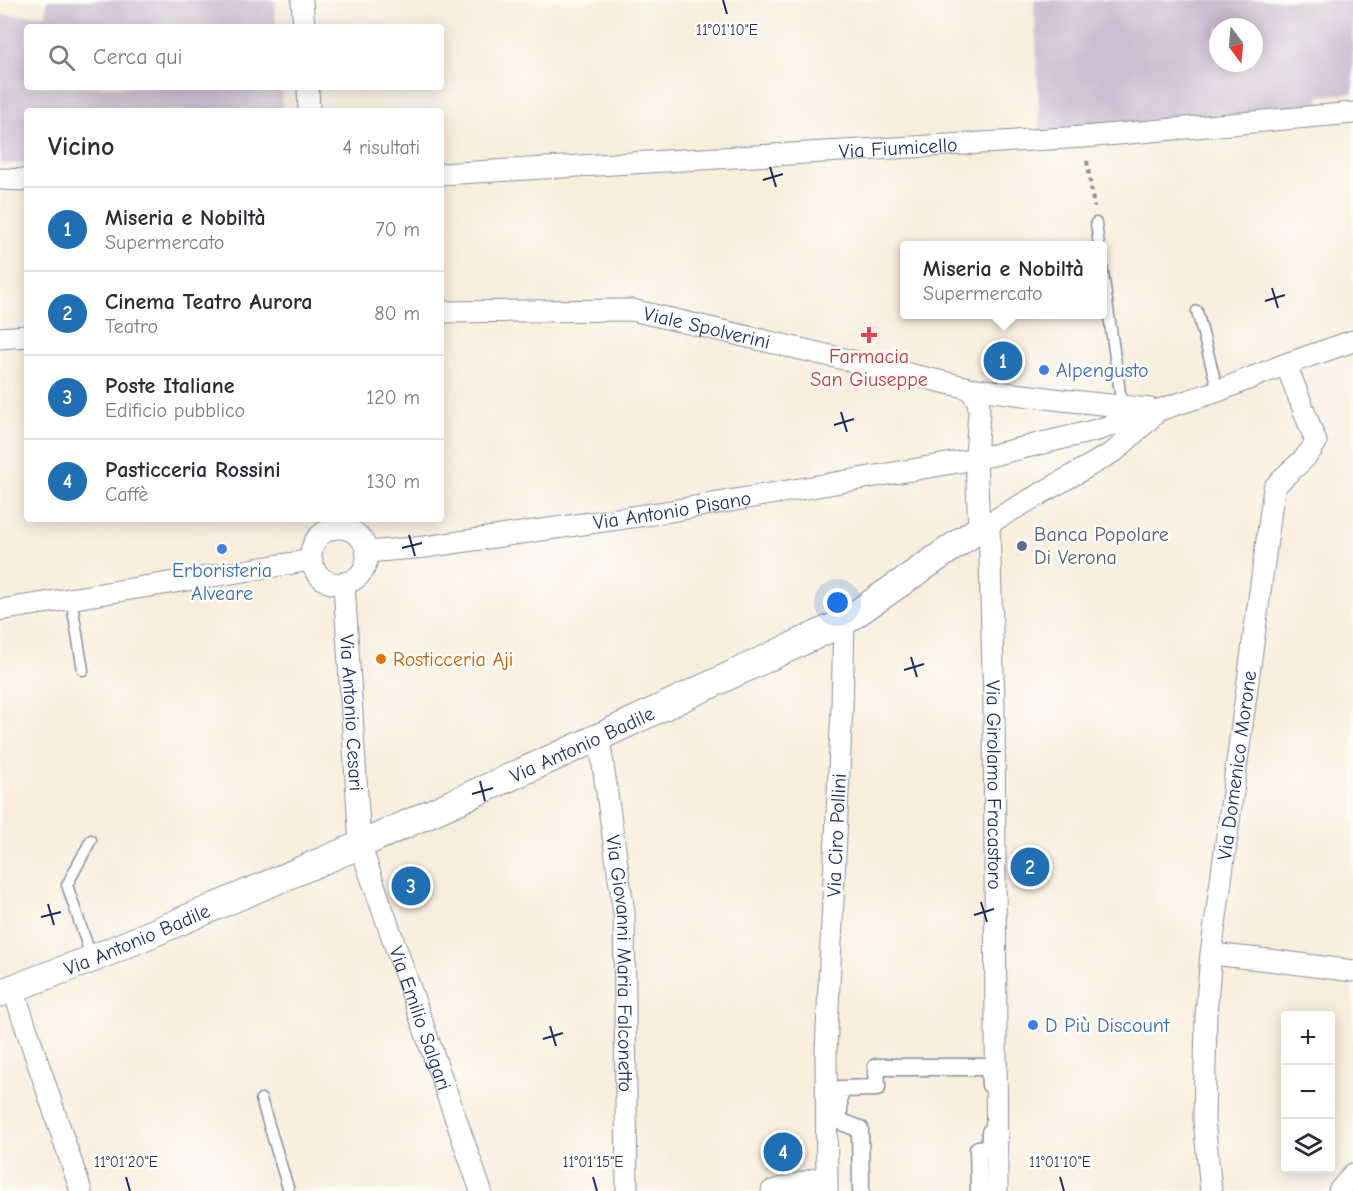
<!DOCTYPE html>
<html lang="it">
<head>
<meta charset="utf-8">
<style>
  :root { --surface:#fff; --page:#f7f7f7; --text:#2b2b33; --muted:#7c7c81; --line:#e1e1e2; --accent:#1f6fb2 }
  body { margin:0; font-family:"Comic Neue",sans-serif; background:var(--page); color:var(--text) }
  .controls { position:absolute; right:18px; bottom:18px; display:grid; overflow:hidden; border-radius:6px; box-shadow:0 3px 15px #0003 }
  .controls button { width:54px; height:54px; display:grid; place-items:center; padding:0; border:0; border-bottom:2px solid var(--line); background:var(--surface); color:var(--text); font:30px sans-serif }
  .compass { position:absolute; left:1209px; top:18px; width:54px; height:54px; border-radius:50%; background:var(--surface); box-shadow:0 3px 15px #0003; rotate:164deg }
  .you { position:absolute; left:838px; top:603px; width:21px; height:21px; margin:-15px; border:4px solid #fff; border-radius:50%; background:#1a73e8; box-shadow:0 0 0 9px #1a73e833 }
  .badge { display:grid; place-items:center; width:39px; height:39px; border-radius:50%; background:var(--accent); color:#fff; font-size:20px; font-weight:700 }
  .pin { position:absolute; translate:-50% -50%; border:3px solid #fff; box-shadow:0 2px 6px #0006 }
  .popup { position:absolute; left:900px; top:241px; width:207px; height:78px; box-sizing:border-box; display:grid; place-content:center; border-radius:6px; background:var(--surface); filter:drop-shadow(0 2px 4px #0005); font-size:20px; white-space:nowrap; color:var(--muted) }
  .popup b { font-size:22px; color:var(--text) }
  .popup::after { content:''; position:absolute; left:50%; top:100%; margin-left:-12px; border:12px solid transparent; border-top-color:var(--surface) }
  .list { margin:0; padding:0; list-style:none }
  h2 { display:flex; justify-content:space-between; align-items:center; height:78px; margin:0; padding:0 24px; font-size:26px }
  h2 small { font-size:20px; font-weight:400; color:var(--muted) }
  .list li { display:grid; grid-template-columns:39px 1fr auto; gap:18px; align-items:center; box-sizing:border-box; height:84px; padding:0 24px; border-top:2px solid var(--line) }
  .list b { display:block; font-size:22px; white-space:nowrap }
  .list p { margin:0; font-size:20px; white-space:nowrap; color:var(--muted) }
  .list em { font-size:20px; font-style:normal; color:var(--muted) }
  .icon { flex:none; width:33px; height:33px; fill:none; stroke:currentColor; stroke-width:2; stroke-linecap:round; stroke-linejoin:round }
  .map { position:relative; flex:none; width:1353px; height:1191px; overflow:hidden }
  .search { position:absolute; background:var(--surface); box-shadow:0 3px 15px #0003; left:24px; top:24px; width:420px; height:66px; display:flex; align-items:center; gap:15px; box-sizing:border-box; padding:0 21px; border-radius:6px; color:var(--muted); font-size:22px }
  .panel { position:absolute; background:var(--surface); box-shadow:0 3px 15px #0003; left:24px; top:108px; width:420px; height:414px; border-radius:6px }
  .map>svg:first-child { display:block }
  .industrial { fill:#cdbed3; fill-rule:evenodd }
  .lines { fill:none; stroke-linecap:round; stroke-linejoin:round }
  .service-casing { stroke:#8a8e9d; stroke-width:13 }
  .pedestrian-casing { stroke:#8a8e9d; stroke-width:19 }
  .minor-casing { stroke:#8a8e9d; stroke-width:23 }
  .tertiary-casing { stroke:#8a8e9d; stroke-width:29 }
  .path { stroke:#8a8e9d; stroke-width:4; stroke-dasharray:4.5 4.5; stroke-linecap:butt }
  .service { stroke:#fff; stroke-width:10 }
  .pedestrian { stroke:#fff; stroke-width:16 }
  .minor { stroke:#fff; stroke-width:21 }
  .tertiary { stroke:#fff; stroke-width:27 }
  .ticks { fill:none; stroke:#1b2f5e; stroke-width:2 }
  .health-dot { fill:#e0444e; stroke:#fdfcf7; stroke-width:2 }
  .shop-dot { fill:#3f7fe0; stroke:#fdfcf7; stroke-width:2 }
  .service-dot { fill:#5c6f8a; stroke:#fdfcf7; stroke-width:2 }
  .food-dot { fill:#e8710a; stroke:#fdfcf7; stroke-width:2 }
  .labels { text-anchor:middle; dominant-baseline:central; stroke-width:5; stroke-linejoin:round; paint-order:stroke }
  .street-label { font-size:20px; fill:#1b2f5e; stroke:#fdfcf7 }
  .health-label { font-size:20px; fill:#be3a42; stroke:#fdfcf7 }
  .shop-label { font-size:20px; fill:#366cbe; stroke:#fdfcf7; text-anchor:start }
  .service-label { font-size:20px; fill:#4e5e75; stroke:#fdfcf7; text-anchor:start }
  .food-label { font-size:20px; fill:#c56008; stroke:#fdfcf7; text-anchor:start }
  .ticks-label { font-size:15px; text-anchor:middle; fill:#1b2f5e; stroke:#fdfcf7; stroke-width:5; stroke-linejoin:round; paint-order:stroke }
</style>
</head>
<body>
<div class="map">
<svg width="1353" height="1191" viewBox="0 0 1353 1191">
  <rect width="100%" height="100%" fill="#fdfcf7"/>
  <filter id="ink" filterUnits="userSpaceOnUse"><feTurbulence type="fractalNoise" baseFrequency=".0167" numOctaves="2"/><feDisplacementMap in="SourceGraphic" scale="12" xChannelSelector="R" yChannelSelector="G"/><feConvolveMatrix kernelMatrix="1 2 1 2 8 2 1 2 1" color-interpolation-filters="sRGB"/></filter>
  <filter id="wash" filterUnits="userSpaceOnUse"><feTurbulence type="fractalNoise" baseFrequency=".008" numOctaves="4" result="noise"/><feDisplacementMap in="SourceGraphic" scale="24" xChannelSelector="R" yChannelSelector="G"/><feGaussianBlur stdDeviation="1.35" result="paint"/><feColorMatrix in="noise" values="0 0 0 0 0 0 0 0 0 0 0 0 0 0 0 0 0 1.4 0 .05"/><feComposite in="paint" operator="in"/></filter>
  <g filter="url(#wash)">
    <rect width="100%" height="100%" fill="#f9eddc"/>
    <path class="industrial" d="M 47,0 L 275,0 L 276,27 L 27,27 L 27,87 L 281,87 L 282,111 L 27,111 L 27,164 L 0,164 L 0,15 L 46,15 Z
      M 1034,0 L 1353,0 L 1353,93 L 1319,96 L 1321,111 L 1040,131 ZM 1218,27 L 1254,27 L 1254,63 L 1218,63 Z"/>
  </g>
  <g filter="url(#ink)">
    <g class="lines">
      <g class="service-casing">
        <path id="service" d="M 1096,223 L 1099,246
          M 1102,267 L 1122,406
          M 1197,311 L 1218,391
          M 71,598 L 83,670
          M 91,840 L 67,885 L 92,959
          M 261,1099 L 289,1191"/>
      </g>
      <g class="pedestrian-casing">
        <path id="pedestrian" d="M 861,1191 L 860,1129 L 839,1121 L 839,1089 L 877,1088 L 876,1067 L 989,1067 L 990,1085
          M 979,1191 L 978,1149 L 990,1148 L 990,1132"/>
      </g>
      <g class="minor-casing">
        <g id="minor">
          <path d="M 302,0 L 304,27"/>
          <path d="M 308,87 L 309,111"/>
          <path id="s1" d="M 441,174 L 1084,137 L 1353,113"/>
          <path d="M 0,179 L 27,180"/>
          <path id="s2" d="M 441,312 L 632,310 L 969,388 L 1062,400 L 1150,409"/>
          <path d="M 0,338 L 27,336"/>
          <path d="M 969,388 L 978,401 L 979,410 L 976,459 L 979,529 L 1115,451 L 1154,415"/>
          <path id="s3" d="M 989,523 L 994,706 L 997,1191"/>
          <circle cx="339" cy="556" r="28"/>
          <path id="s4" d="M 367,552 L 425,547 L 659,513 L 976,459 L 1097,430 L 1218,391 L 1286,364 L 1353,341"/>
          <path id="s5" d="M 344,583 L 360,845 L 481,1191"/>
          <path d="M 0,610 L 312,560"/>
          <path id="s6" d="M 599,737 L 624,913 L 627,1191"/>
          <path d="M 1211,954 L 1269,960 L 1353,971"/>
          <path d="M 13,989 L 81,1191"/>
          <path d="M 772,1191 L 826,1176"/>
          <path id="s7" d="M 827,1191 L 826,1051 L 842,707 L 844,622"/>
          <path id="s8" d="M 1211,1191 L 1204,1120 L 1206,1015 L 1211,954 L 1274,488 C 1287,471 1306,462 1316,442 L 1286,364"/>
          <path d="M 1339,1191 L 1353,1174"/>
        </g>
      </g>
      <g class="tertiary-casing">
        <g id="tertiary">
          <path id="s9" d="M 0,993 L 92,959 L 360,845 L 599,737 L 844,622 L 979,529"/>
        </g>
      </g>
      <path class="path" d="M 1087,161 L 1094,207"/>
      <use href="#service" class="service"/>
      <use href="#pedestrian" class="pedestrian"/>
      <use href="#minor" class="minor"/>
      <use href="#tertiary" class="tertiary"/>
    </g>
  </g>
  <path class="ticks" d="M 723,0 L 727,14M 770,167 L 776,187M 763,180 L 783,174M 1272,288 L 1278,308M 1265,301 L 1285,295M 841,412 L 847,432M 834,425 L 854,419M 409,535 L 415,556M 402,548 L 422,543M 911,657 L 917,677M 904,670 L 924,664M 480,781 L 485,801M 472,794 L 493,788M 981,902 L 987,922M 48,904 L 54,925M 974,915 L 994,909M 41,917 L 61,912M 550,1026 L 556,1046M 543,1039 L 563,1033M 126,1177 L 130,1191M 593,1177 L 597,1191M 1060,1177 L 1064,1191"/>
  <path class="health-dot" d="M866 326h6v6h6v6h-6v6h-6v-6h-6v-6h6z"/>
  <g class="shop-dot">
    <circle cx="1044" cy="370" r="6"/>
    <circle cx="222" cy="549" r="6"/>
    <circle cx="1033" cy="1025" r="6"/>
  </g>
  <circle class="service-dot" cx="1022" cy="546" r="6"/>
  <circle class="food-dot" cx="381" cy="659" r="6"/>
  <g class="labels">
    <g class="street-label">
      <text stroke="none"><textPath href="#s1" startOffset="458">Via Fiumicello</textPath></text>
      <text stroke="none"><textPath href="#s2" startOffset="268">Viale Spolverini</textPath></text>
      <text stroke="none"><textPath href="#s4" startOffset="308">Via Antonio Pisano</textPath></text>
      <text stroke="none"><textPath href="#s5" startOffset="130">Via Antonio Cesari</textPath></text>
      <text stroke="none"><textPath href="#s9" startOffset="633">Via Antonio Badile</textPath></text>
      <text stroke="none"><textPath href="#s8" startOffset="428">Via Domenico Morone</textPath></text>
      <text stroke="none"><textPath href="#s3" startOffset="262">Via Girolamo Fracastoro</textPath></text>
      <text stroke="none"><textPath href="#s7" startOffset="356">Via Ciro Pollini</textPath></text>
      <text stroke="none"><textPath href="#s9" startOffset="147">Via Antonio Badile</textPath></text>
      <text stroke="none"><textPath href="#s6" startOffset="228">Via Giovanni Maria Falconetto</textPath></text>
      <text stroke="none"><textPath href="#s5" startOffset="446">Via Emilio Salgari</textPath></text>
    </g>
    <g class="health-label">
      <text x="869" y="356">Farmacia<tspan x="869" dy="23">San Giuseppe</tspan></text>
    </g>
    <g class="shop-label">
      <text x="1056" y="370">Alpengusto</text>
      <text x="222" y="570" text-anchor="middle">Erboristeria<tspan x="222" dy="23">Alveare</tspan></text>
      <text x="1045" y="1025">D Più Discount</text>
    </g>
    <g class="service-label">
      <text x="1034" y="534">Banca Popolare<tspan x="1034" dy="23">Di Verona</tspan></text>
    </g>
    <g class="food-label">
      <text x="393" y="659">Rosticceria Aji</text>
    </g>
  </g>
  <g class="ticks-label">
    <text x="727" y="35">11°01'10"E</text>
    <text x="126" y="1167">11°01'20"E</text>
    <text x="593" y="1167">11°01'15"E</text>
    <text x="1060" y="1167">11°01'10"E</text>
  </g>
</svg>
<div class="controls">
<button>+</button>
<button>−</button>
<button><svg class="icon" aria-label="layers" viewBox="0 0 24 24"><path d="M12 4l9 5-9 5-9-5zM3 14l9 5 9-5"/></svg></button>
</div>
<svg class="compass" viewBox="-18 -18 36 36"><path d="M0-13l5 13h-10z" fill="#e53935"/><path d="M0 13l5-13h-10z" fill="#7c7c81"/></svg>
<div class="you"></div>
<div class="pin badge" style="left:1003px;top:361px">1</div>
<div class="popup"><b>Miseria e Nobiltà</b>Supermercato</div>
<div class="pin badge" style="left:1030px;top:867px">2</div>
<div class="pin badge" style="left:411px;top:886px">3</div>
<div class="pin badge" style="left:783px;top:1152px">4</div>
<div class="search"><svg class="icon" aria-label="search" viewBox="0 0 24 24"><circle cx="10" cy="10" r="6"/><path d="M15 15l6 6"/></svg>Cerca qui</div>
<section class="panel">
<h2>Vicino<small>4 risultati</small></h2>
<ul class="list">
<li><span class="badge">1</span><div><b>Miseria e Nobiltà</b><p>Supermercato</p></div><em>70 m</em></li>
<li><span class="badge">2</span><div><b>Cinema Teatro Aurora</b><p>Teatro</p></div><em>80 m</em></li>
<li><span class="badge">3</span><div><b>Poste Italiane</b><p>Edificio pubblico</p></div><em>120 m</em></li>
<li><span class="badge">4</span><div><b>Pasticceria Rossini</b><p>Caffè</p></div><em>130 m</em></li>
</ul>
</section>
</div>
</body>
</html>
